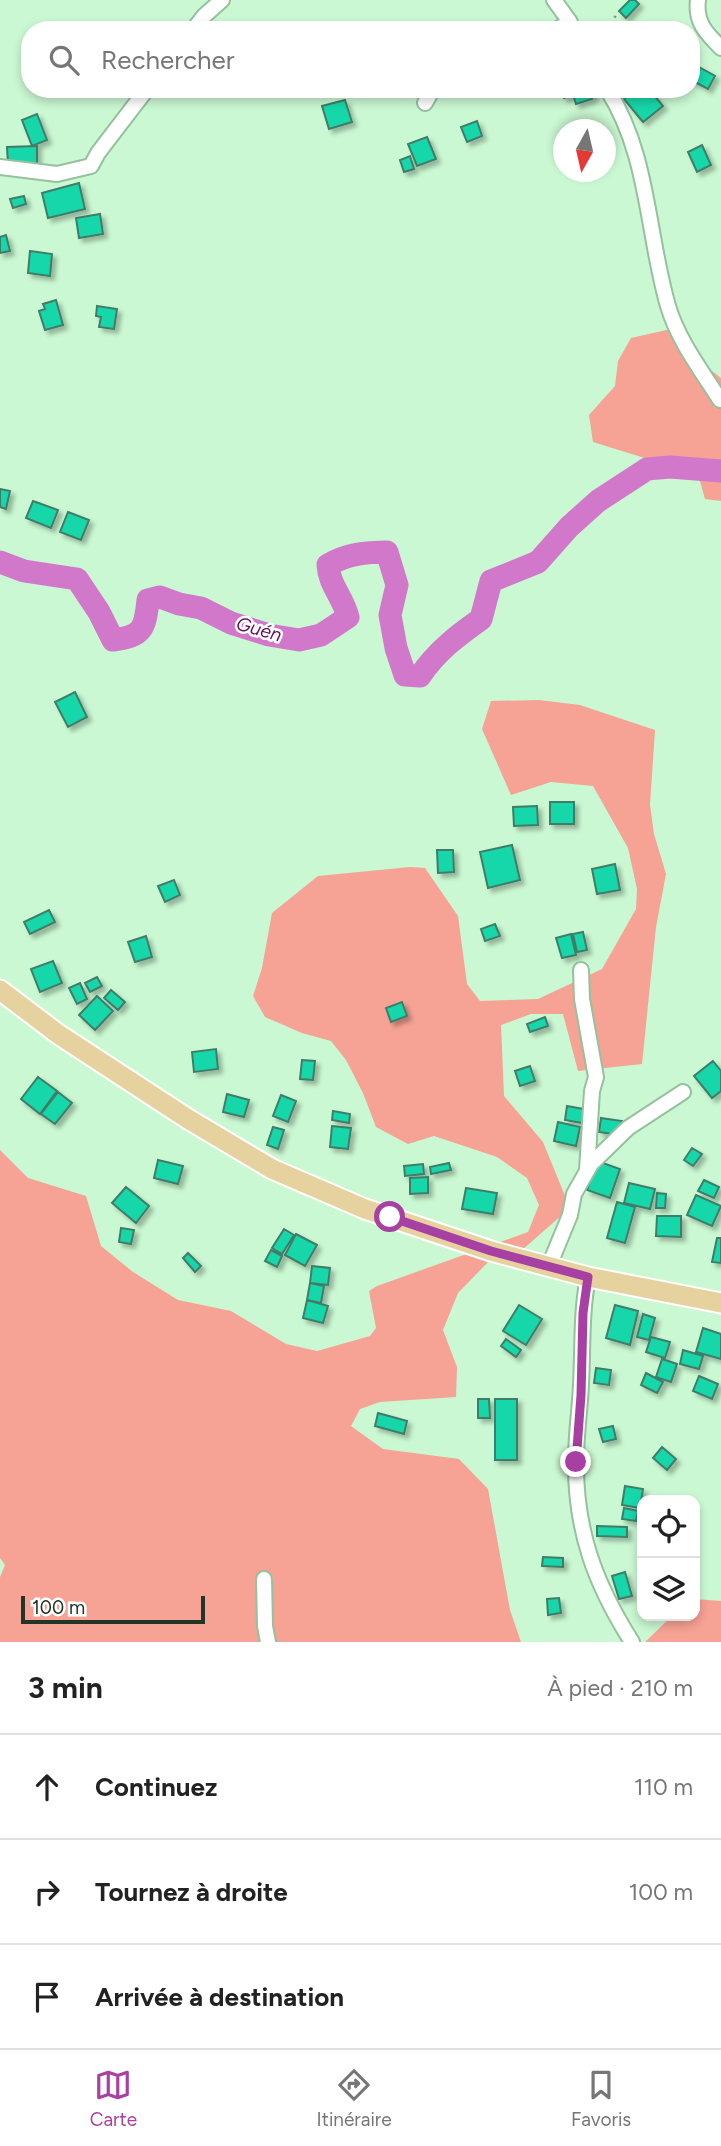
<!DOCTYPE html>
<html lang="fr">
<head>
<meta charset="utf-8">
<style>
  :root { --surface:#fff; --page:#f2f2f2; --text:#222; --muted:#767676; --line:#e0e0e0; --accent:#a840a3 }
  body { margin:0; font-family:Figtree,sans-serif; background:var(--page); color:var(--text) }
  .controls { position:absolute; right:21px; bottom:21px; display:grid; overflow:hidden; border-radius:14px; box-shadow:0 4px 10px #0003 }
  .controls button { width:63px; height:63px; display:grid; place-items:center; padding:0; border:0; border-bottom:2px solid var(--line); background:var(--surface); color:var(--text); font:35px sans-serif }
  .compass { position:absolute; left:553px; top:119px; width:63px; height:63px; border-radius:50%; background:var(--surface); box-shadow:0 4px 10px #0003; rotate:188deg }
  .scale { position:absolute; left:21px; bottom:18px; width:184px; box-sizing:border-box; padding-left:7px; border:4px solid #233526; border-top:0; font-size:19px; line-height:24px; white-space:nowrap; color:#233526; -webkit-text-stroke:5px #fff; paint-order:stroke }
  .stop { position:absolute; width:21px; height:21px; margin:-16px; border:5px solid #a840a3; border-radius:50%; background:#fff }
  .stop.end { background:#a840a3; border-color:#fff; box-shadow:0 2px 7px #0008 }
  .list { margin:0; padding:0; list-style:none }
  h2 { display:flex; justify-content:space-between; align-items:center; height:91px; margin:0; padding:0 28px; font-size:30px }
  h2 small { font-size:23px; font-weight:400; color:var(--muted) }
  .list li { display:grid; grid-template-columns:46px 1fr auto; gap:21px; align-items:center; box-sizing:border-box; height:105px; padding:0 28px; border-top:2px solid var(--line) }
  .list b { display:block; font-size:26px; white-space:nowrap }
  .list em { font-size:23px; font-style:normal; color:var(--muted) }
  .icon { flex:none; width:38px; height:38px; fill:none; stroke:currentColor; stroke-width:2; stroke-linecap:round; stroke-linejoin:round }
  .map { position:relative; flex:none; width:721px; height:1642px; overflow:hidden }
  .search { position:absolute; background:var(--surface); box-shadow:0 4px 10px #0003; left:21px; right:21px; top:21px; height:77px; display:flex; align-items:center; gap:18px; box-sizing:border-box; padding:0 24px; border-radius:28px; color:var(--muted); font-size:26px }
  .sheet { height:406px; background:var(--surface) }
  nav { display:flex; justify-content:space-around; align-items:center; box-sizing:border-box; height:98px; border-top:2px solid var(--line); background:var(--surface); font-size:19px; color:var(--muted) }
  nav a { display:grid; justify-items:center; gap:4px }
  nav .on { color:var(--accent) }
  .map>svg:first-child { display:block }
  .green { fill:#f6a294 }
  .lines { fill:none; stroke-linecap:round; stroke-linejoin:round }
  .river { stroke:#d178cb; stroke-width:23 }
  .building { fill:#18d7a9; stroke:#417d69; stroke-width:2; filter:url(#shadow) }
  .minor-casing { stroke:#95c19c; stroke-width:18 }
  .major-casing { stroke:#fff; stroke-width:23 }
  .path { stroke:#78987d; stroke-width:2.5; stroke-dasharray:2 5; stroke-linecap:butt }
  .minor { stroke:#fff; stroke-width:14 }
  .major { stroke:#e5d29f; stroke-width:19 }
  .route { stroke:#a840a3; stroke-width:9 }
  .labels { text-anchor:middle; dominant-baseline:central; stroke-width:5; stroke-linejoin:round; paint-order:stroke }
  .water-label { font-size:19px; font-style:italic; fill:#641362; stroke:#fff }
</style>
</head>
<body>
<div class="map">
<svg width="721" height="1642" viewBox="0 0 721 1642">
  <defs>
    <filter id="shadow"><feDropShadow dx="4" dy="4" stdDeviation="2" flood-color="#0004"/></filter>
  </defs>
  <rect width="100%" height="100%" fill="#caf8d2"/>
  <path class="green" d="M 671,329 L 698,360 L 721,378 L 721,501 L 705,499 L 694,460 L 651,460 L 593,442 L 589,415 L 615,386 L 618,361 L 631,338 Z
    M 539,700 L 580,705 L 655,730 L 650,805 L 654,834 L 666,874 L 656,927 L 642,1064 L 578,1071 L 563,1014 L 531,1014 L 501,1025 L 504,1096 L 543,1142 L 570,1208 L 522,1250 L 492,1258 L 458,1293 L 443,1330 L 457,1367 L 456,1397 L 380,1402 L 360,1409 L 351,1426 L 383,1449 L 459,1459 L 488,1489 L 510,1610 L 521,1642 L 0,1642 L 0,1577 L 5,1565 L 0,1558 L 0,1150 L 28,1178 L 86,1196 L 101,1246 L 133,1272 L 178,1300 L 231,1311 L 286,1344 L 317,1351 L 370,1336 L 376,1328 L 369,1291 L 377,1286 L 528,1232 L 539,1205 L 527,1178 L 497,1157 L 434,1136 L 408,1144 L 376,1127 L 363,1093 L 346,1060 L 331,1041 L 302,1033 L 265,1017 L 253,996 L 262,968 L 272,913 L 318,876 L 410,867 L 425,868 L 458,916 L 467,984 L 480,1001 L 538,999 L 602,969 L 636,909 L 637,889 L 628,848 L 593,786 L 551,782 L 511,795 L 482,729 L 491,701 Z
    M 695,1599 L 721,1601 L 721,1642 L 645,1642 L 672,1616 L 695,1616 Z"/>
  <g class="lines">
    <path class="river" d="M 0,562 L 24,571 L 77,579 L 99,612 L 113,640 C 143,636 145,629 148,600 L 160,597 L 179,604 L 201,608 L 231,623 L 269,635 L 299,640 L 321,635 L 348,617 C 343,597 329,585 328,565 C 347,554 366,552 387,552 L 397,585 L 390,615 L 396,648 L 405,675 L 420,676 C 437,651 457,636 481,619 L 491,581 L 538,562 L 569,527 L 598,501 L 647,469 L 670,467 L 721,471"/>
  </g>
  <path class="building" d="M 630,0 L 635,0 L 639,4 L 626,18 L 619,11 Z
    M 699,67 L 715,76 L 708,89 L 691,80 Z
    M 561,89 L 589,89 L 564,98 Z
    M 592,89 L 595,96 L 591,97 L 592,99 L 576,104 L 573,95 Z
    M 635,89 L 649,89 L 663,106 L 643,122 L 624,99 Z
    M 345,100 L 352,122 L 329,129 L 322,106 Z
    M 37,114 L 47,140 L 32,146 L 22,120 Z
    M 477,121 L 482,136 L 467,142 L 461,127 Z
    M 427,137 L 436,159 L 417,166 L 408,144 Z
    M 702,145 L 711,165 L 697,172 L 688,152 Z
    M 37,146 L 37,164 L 8,164 L 7,147 Z
    M 410,156 L 414,169 L 404,172 L 400,160 Z
    M 79,183 L 85,209 L 48,218 L 42,193 Z
    M 24,196 L 26,204 L 13,208 L 10,199 Z
    M 100,214 L 103,234 L 79,238 L 76,218 Z
    M 6,235 L 10,251 L 0,253 L 0,237 Z
    M 30,251 L 52,254 L 50,276 L 28,273 Z
    M 56,300 L 63,325 L 45,330 L 39,311 L 45,309 L 43,304 Z
    M 97,306 L 117,309 L 114,329 L 99,327 L 101,317 L 96,316 Z
    M 0,489 L 10,491 L 6,509 L 0,507 Z
    M 33,501 L 58,510 L 51,528 L 26,518 Z
    M 68,512 L 89,520 L 81,540 L 60,532 Z
    M 75,692 L 87,717 L 68,727 L 55,702 Z
    M 550,802 L 574,802 L 574,824 L 550,824 Z
    M 537,806 L 538,825 L 514,826 L 513,807 Z
    M 512,845 L 520,880 L 488,888 L 480,852 Z
    M 437,850 L 453,850 L 454,872 L 438,873 Z
    M 615,864 L 620,890 L 597,894 L 592,869 Z
    M 174,880 L 180,895 L 165,902 L 158,886 Z
    M 49,910 L 55,922 L 30,934 L 24,922 Z
    M 495,924 L 500,936 L 485,941 L 481,929 Z
    M 583,932 L 587,950 L 577,952 L 573,934 Z
    M 571,934 L 576,955 L 562,958 L 556,938 Z
    M 146,936 L 152,957 L 135,962 L 128,942 Z
    M 53,961 L 62,983 L 40,992 L 31,969 Z
    M 97,977 L 102,986 L 90,992 L 85,983 Z
    M 80,983 L 87,999 L 77,1004 L 69,988 Z
    M 111,990 L 125,1002 L 118,1010 L 104,998 Z
    M 97,996 L 113,1011 L 95,1030 L 79,1015 Z
    M 402,1002 L 407,1016 L 391,1022 L 386,1008 Z
    M 545,1017 L 548,1026 L 530,1032 L 527,1024 Z
    M 216,1049 L 218,1069 L 194,1072 L 192,1052 Z
    M 302,1060 L 315,1061 L 313,1080 L 300,1079 Z
    M 713,1061 L 721,1071 L 721,1091 L 712,1098 L 694,1076 Z
    M 530,1066 L 535,1081 L 520,1086 L 515,1071 Z
    M 38,1077 L 57,1091 L 40,1114 L 21,1099 Z
    M 58,1092 L 72,1103 L 55,1124 L 41,1114 Z
    M 227,1094 L 249,1100 L 244,1117 L 223,1112 Z
    M 281,1095 L 296,1101 L 288,1122 L 273,1116 Z
    M 567,1106 L 584,1109 L 582,1123 L 565,1120 Z
    M 333,1111 L 350,1114 L 349,1123 L 332,1120 Z
    M 601,1118 L 622,1121 L 619,1135 L 599,1132 Z
    M 558,1122 L 580,1127 L 576,1146 L 554,1141 Z
    M 332,1126 L 351,1128 L 348,1149 L 330,1147 Z
    M 273,1127 L 284,1130 L 278,1149 L 267,1145 Z
    M 692,1148 L 702,1154 L 693,1166 L 684,1160 Z
    M 158,1160 L 183,1166 L 178,1184 L 154,1178 Z
    M 597,1161 L 620,1169 L 610,1198 L 587,1190 Z
    M 449,1163 L 451,1170 L 431,1174 L 430,1167 Z
    M 423,1164 L 424,1174 L 405,1176 L 404,1166 Z
    M 428,1177 L 428,1193 L 410,1194 L 410,1178 Z
    M 704,1180 L 719,1187 L 714,1198 L 698,1191 Z
    M 629,1183 L 655,1189 L 650,1209 L 624,1203 Z
    M 126,1187 L 149,1206 L 136,1223 L 112,1203 Z
    M 466,1188 L 497,1193 L 493,1214 L 462,1209 Z
    M 657,1193 L 666,1194 L 665,1208 L 656,1208 Z
    M 696,1195 L 721,1206 L 712,1226 L 687,1215 Z
    M 617,1202 L 635,1207 L 625,1243 L 607,1238 Z
    M 657,1216 L 681,1216 L 681,1237 L 656,1236 Z
    M 121,1228 L 134,1230 L 131,1244 L 119,1242 Z
    M 284,1229 L 294,1235 L 282,1254 L 272,1248 Z
    M 296,1234 L 317,1245 L 305,1266 L 285,1255 Z
    M 717,1238 L 721,1238 L 721,1263 L 712,1262 Z
    M 271,1250 L 282,1256 L 277,1267 L 265,1261 Z
    M 188,1253 L 201,1266 L 195,1272 L 183,1258 Z
    M 312,1266 L 330,1268 L 328,1285 L 310,1283 Z
    M 310,1283 L 324,1286 L 321,1303 L 307,1300 Z
    M 307,1300 L 328,1306 L 323,1323 L 303,1318 Z
    M 519,1305 L 542,1319 L 526,1345 L 503,1331 Z
    M 615,1305 L 638,1311 L 630,1345 L 606,1338 Z
    M 643,1314 L 655,1318 L 649,1340 L 637,1337 Z
    M 703,1328 L 721,1334 L 721,1359 L 696,1352 Z
    M 651,1337 L 670,1342 L 665,1358 L 646,1352 Z
    M 506,1339 L 521,1350 L 516,1357 L 501,1346 Z
    M 683,1350 L 703,1356 L 699,1369 L 680,1364 Z
    M 662,1359 L 677,1364 L 671,1382 L 656,1377 Z
    M 596,1368 L 611,1370 L 609,1385 L 594,1383 Z
    M 646,1373 L 663,1382 L 657,1393 L 641,1385 Z
    M 699,1376 L 718,1384 L 712,1399 L 693,1391 Z
    M 478,1399 L 489,1399 L 490,1418 L 478,1418 Z
    M 495,1399 L 517,1399 L 517,1460 L 495,1460 Z
    M 378,1413 L 407,1421 L 404,1434 L 375,1426 Z
    M 613,1426 L 616,1439 L 603,1442 L 599,1429 Z
    M 662,1447 L 676,1459 L 667,1470 L 653,1458 Z
    M 625,1486 L 643,1489 L 640,1508 L 622,1505 Z
    M 624,1508 L 638,1511 L 636,1521 L 622,1519 Z
    M 597,1526 L 627,1527 L 627,1537 L 597,1536 Z
    M 543,1557 L 563,1558 L 563,1567 L 542,1566 Z
    M 625,1572 L 632,1596 L 619,1599 L 612,1576 Z
    M 559,1598 L 561,1613 L 548,1615 L 547,1599 Z"/>
  <g class="lines">
    <g class="minor-casing">
      <path id="minor" d="M 554,0 L 570,22 L 556,30
        M 698,0 C 695,22 706,33 721,48
        M 193,30 L 204,16 L 222,0
        M 607,89 C 649,154 647,234 668,306 C 678,340 701,370 720,400
        M 425,103 L 433,89
        M 0,167 L 57,174 L 91,166 L 98,153 L 147,89
        M 581,970 L 582,999 L 596,1077 L 592,1091 L 587,1170
        M 549,1266 L 570,1215 L 574,1194 L 591,1164 L 628,1128 L 683,1092
        M 588,1277 C 581,1313 583,1348 581,1384 C 580,1409 576,1434 576,1460 C 575,1530 595,1584 632,1642
        M 264,1579 L 265,1626 L 268,1642"/>
    </g>
    <g class="major-casing">
      <path id="major" d="M 0,990 L 58,1034 L 188,1119 L 272,1169 L 365,1209 L 491,1251 L 588,1277 L 721,1303"/>
    </g>
    <path class="path" d="M 608,30 L 616,15"/>
    <use href="#minor" class="minor"/>
    <use href="#major" class="major"/>
  </g>
  <g class="lines">
    <path class="route" d="M 390,1217 L 491,1251 L 588,1277 L 583,1313 L 581,1395 L 576,1462"/>
  </g>
  <g class="labels">
    <g class="water-label">
      <text transform="translate(259 629) rotate(16)">Guén</text>
    </g>
  </g>
</svg>
<div class="controls">
<button><svg class="icon" aria-label="locate" viewBox="0 0 24 24"><circle cx="12" cy="12" r="6"/><path d="M12 2v4M12 18v4M2 12h4M18 12h4"/></svg></button>
<button><svg class="icon" aria-label="layers" viewBox="0 0 24 24"><path d="M12 4l9 5-9 5-9-5zM3 14l9 5 9-5"/></svg></button>
</div>
<svg class="compass" viewBox="-18 -18 36 36"><path d="M0-13l5 13h-10z" fill="#e53935"/><path d="M0 13l5-13h-10z" fill="#767676"/></svg>
<div class="scale">100 m</div>
<div class="stop" style="left:390px;top:1217px"></div>
<div class="stop end" style="left:576px;top:1462px"></div>
<div class="search"><svg class="icon" aria-label="search" viewBox="0 0 24 24"><circle cx="10" cy="10" r="6"/><path d="M15 15l6 6"/></svg>Rechercher</div>
</div>
<section class="sheet">
<h2>3 min<small>À pied · 210 m</small></h2>
<ul class="list">
<li><svg class="icon" aria-label="ahead" viewBox="0 0 24 24"><path d="M12 20V5M6 11l6-6 6 6"/></svg><div><b>Continuez</b></div><em>110 m</em></li>
<li><svg class="icon" aria-label="right" viewBox="0 0 24 24"><path d="M7 20v-9h11M14 6l5 5-5 5"/></svg><div><b>Tournez à droite</b></div><em>100 m</em></li>
<li><svg class="icon" aria-label="arrive" viewBox="0 0 24 24"><path d="M6 21V4h12l-3 4 3 4H6"/></svg><div><b>Arrivée à destination</b></div></li>
</ul>
</section>
<nav>
<a class="on"><svg class="icon" aria-label="map" viewBox="0 0 24 24"><path d="M3 6l6-2 6 2 6-2v14l-6 2-6-2-6 2zM9 4v14M15 6v14"/></svg>Carte</a>
<a><svg class="icon" aria-label="directions" viewBox="0 0 24 24"><path d="M12 3l9 9-9 9-9-9zM9 14v-3h6M13 9l2 2-2 2"/></svg>Itinéraire</a>
<a><svg class="icon" aria-label="saved" viewBox="0 0 24 24"><path d="M7 4h10v16l-5-4-5 4z"/></svg>Favoris</a>
</nav>
</body>
</html>
